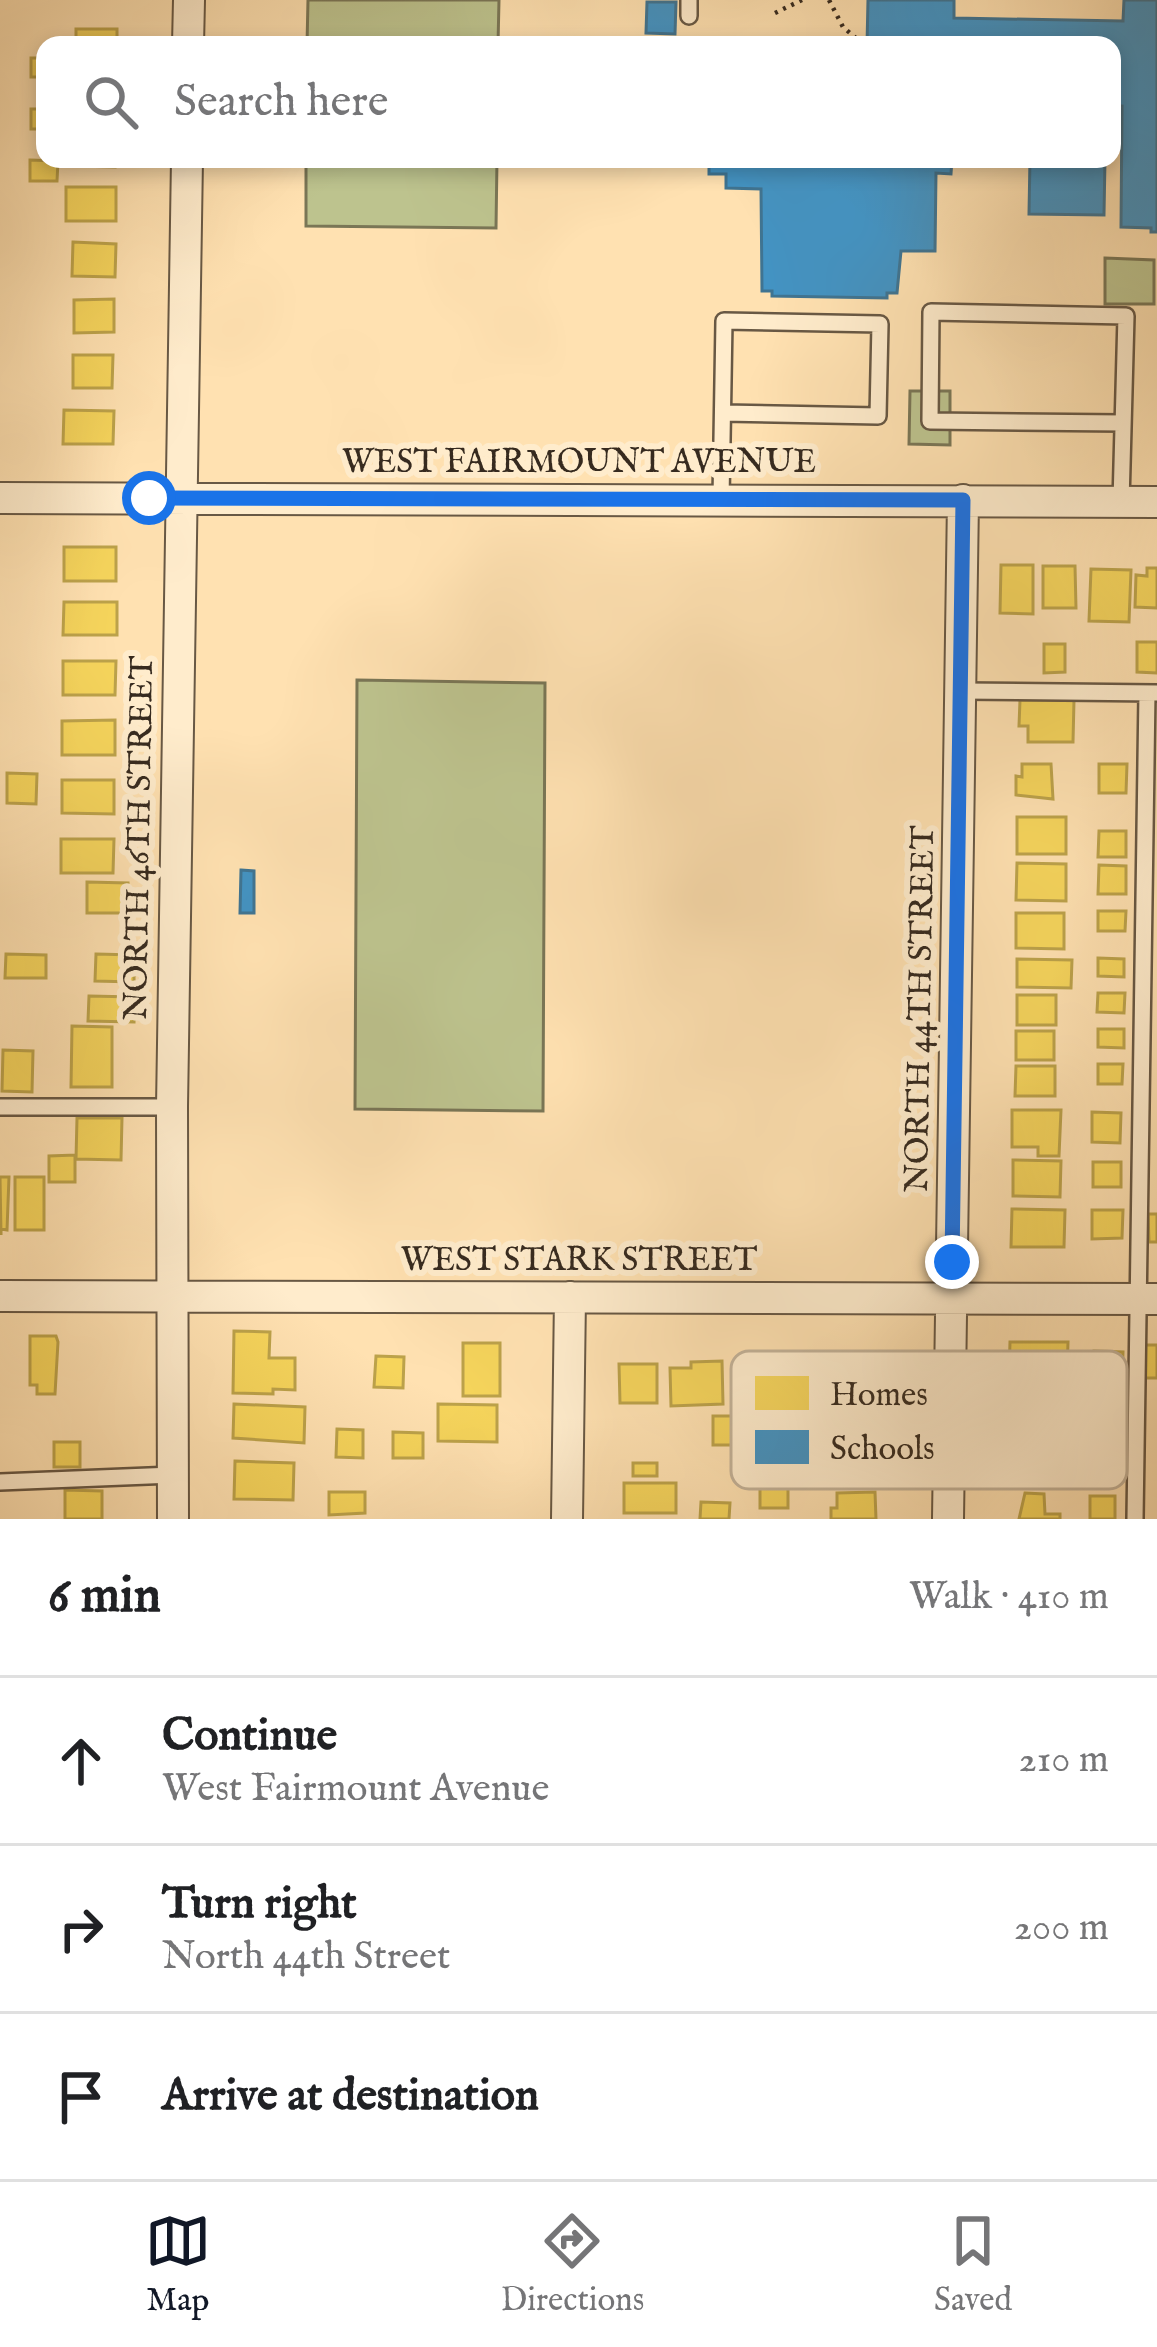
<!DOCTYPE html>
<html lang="en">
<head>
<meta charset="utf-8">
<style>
  :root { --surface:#fff; --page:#f2f2f2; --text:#202124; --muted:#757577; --line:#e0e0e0; --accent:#111827 }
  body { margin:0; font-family:"IM FELL English",serif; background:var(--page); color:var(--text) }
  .stop { position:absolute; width:36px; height:36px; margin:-27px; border:9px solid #1a73e8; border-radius:50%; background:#fff }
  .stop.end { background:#1a73e8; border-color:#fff; box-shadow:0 3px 12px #0008 }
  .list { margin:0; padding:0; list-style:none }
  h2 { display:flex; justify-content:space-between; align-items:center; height:156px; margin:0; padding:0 48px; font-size:51px }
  h2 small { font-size:39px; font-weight:400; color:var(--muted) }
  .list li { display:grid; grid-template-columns:78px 1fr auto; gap:36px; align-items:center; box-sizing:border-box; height:168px; padding:0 48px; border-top:3px solid var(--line) }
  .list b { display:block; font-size:45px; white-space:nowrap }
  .list p { margin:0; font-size:39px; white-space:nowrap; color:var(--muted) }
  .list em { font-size:39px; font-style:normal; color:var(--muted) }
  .icon { flex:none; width:66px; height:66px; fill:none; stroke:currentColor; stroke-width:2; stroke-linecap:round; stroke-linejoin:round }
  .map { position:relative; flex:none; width:1157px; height:1519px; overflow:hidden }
  .search { position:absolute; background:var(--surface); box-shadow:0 6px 18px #0003; left:36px; right:36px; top:36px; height:132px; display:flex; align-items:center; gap:30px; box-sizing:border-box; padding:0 42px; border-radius:24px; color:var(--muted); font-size:45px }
  .sheet { height:660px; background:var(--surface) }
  nav { display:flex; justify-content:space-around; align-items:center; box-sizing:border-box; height:168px; border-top:3px solid var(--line); background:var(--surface); font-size:33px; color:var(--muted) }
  nav a { display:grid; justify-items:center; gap:6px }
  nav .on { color:var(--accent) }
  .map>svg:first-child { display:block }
  .green { fill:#bdc38e; stroke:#7a7656; stroke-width:3 }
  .homes { fill:#f6d55c; stroke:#bca24a; stroke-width:3 }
  .schools { fill:#4393c3; stroke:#3f7492; stroke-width:3 }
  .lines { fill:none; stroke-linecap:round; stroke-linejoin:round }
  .service-casing { stroke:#685844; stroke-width:20 }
  .minor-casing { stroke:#685844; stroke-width:34 }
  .path { stroke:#362a1f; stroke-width:4.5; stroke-dasharray:3 6; stroke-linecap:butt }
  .service { stroke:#ffeccc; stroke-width:15 }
  .minor { stroke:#ffeccc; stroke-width:30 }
  .route { stroke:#1a73e8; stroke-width:15 }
  .labels { text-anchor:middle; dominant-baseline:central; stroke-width:12; stroke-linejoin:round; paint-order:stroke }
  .street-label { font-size:33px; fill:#362a1f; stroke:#ffeccc }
  .key { fill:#ffeccc; stroke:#c3b298; stroke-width:3 }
  .key-label { font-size:33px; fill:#362a1f }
</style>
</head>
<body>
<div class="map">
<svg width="1157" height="1519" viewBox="0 0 1157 1519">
  <rect width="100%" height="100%" fill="#ffe1b1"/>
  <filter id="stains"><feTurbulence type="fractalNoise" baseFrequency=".00167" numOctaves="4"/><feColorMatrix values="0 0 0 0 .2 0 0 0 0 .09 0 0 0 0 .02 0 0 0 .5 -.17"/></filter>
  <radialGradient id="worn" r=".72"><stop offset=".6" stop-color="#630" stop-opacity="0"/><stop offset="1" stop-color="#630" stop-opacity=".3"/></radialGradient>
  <path class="green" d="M 308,0 L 499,0 L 498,45 L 307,45 Z
    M 306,159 L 497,159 L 496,228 L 306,226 Z
    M 1105,258 L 1154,260 L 1154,304 L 1105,304 Z
    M 910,391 L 950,391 L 950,445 L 909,444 Z
    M 357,680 L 545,683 L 543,1111 L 355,1109 Z"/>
  <path class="homes" d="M 76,29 L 117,29 L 117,45 L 76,45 Z
    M 31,58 L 45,58 L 45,77 L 31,77 Z
    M 31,109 L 45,109 L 45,129 L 31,129 Z
    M 74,159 L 115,159 L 115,167 L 74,166 Z
    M 30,160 L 58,161 L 57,181 L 30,181 Z
    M 66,187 L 116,187 L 116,221 L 66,221 Z
    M 73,242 L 116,244 L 115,277 L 72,276 Z
    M 114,299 L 114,332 L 74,333 L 74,300 Z
    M 73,355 L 113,355 L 112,388 L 73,388 Z
    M 64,410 L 114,411 L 113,444 L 63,444 Z
    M 64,547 L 116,547 L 116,581 L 64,581 Z
    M 1001,565 L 1033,565 L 1033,614 L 1000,613 Z
    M 1043,566 L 1075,566 L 1076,608 L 1043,608 Z
    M 1147,568 L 1157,568 L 1157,608 L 1135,607 L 1136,575 L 1147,576 Z
    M 1091,569 L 1131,570 L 1129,622 L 1089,621 Z
    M 64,602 L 117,602 L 117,635 L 63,635 Z
    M 1137,642 L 1157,642 L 1157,673 L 1137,672 Z
    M 1044,644 L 1065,644 L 1065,672 L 1044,673 Z
    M 63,661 L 116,661 L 115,695 L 63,695 Z
    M 1020,700 L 1074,700 L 1073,742 L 1028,742 L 1028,726 L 1019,726 Z
    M 115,720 L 115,755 L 62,755 L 62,721 Z
    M 1022,764 L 1051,764 L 1053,799 L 1016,795 L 1016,776 L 1022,777 Z
    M 1099,764 L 1127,764 L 1126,793 L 1099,793 Z
    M 7,773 L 37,774 L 36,804 L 7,803 Z
    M 62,780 L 114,780 L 114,814 L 62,813 Z
    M 1017,817 L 1066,817 L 1066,854 L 1017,854 Z
    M 1099,831 L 1126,831 L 1126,857 L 1098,857 Z
    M 61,839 L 114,839 L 113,873 L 61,873 Z
    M 1017,863 L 1066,864 L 1066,901 L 1016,900 Z
    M 1099,865 L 1126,866 L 1126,894 L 1098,894 Z
    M 87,882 L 128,883 L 128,913 L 87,913 Z
    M 1098,911 L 1126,911 L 1125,931 L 1098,931 Z
    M 1016,913 L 1064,913 L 1064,949 L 1016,948 Z
    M 6,954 L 46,955 L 46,978 L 5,978 Z
    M 96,954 L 134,955 L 134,982 L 95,981 Z
    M 1098,958 L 1124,959 L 1124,977 L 1098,976 Z
    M 1017,959 L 1072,960 L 1071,988 L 1017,987 Z
    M 1098,993 L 1125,993 L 1124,1013 L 1097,1012 Z
    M 1017,995 L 1056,995 L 1056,1025 L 1017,1025 Z
    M 89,996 L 134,997 L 134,1022 L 88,1021 Z
    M 72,1026 L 112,1027 L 112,1087 L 71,1087 Z
    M 1098,1029 L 1124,1029 L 1124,1048 L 1098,1047 Z
    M 1016,1031 L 1054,1031 L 1054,1060 L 1016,1060 Z
    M 3,1050 L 33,1051 L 32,1092 L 2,1091 Z
    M 1098,1064 L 1123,1064 L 1122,1084 L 1098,1084 Z
    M 1016,1066 L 1055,1066 L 1055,1096 L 1015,1096 Z
    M 1012,1110 L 1061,1110 L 1059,1156 L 1038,1156 L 1038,1147 L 1012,1147 Z
    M 1092,1112 L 1121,1113 L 1120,1143 L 1092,1142 Z
    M 77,1118 L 122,1118 L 121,1160 L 76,1159 Z
    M 75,1155 L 75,1182 L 49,1182 L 49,1156 Z
    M 1013,1160 L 1061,1161 L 1060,1197 L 1013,1196 Z
    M 1093,1162 L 1121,1162 L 1121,1187 L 1093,1187 Z
    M 0,1177 L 9,1177 L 7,1230 L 1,1229 L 1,1235 Z
    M 15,1177 L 44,1177 L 44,1230 L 15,1230 Z
    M 1012,1209 L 1065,1210 L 1064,1247 L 1011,1247 Z
    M 1092,1210 L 1123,1210 L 1122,1238 L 1092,1239 Z
    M 1148,1214 L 1157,1214 L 1157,1242 L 1149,1242 Z
    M 234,1331 L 270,1332 L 269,1358 L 295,1358 L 295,1390 L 273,1389 L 273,1394 L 233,1393 Z
    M 30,1336 L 56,1336 L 58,1342 L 55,1394 L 37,1394 L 37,1385 L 30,1385 Z
    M 1010,1342 L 1068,1342 L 1067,1377 L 1009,1377 Z
    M 463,1343 L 500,1343 L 500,1396 L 463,1396 Z
    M 1144,1345 L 1157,1345 L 1157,1378 L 1144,1378 Z
    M 1094,1351 L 1123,1352 L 1122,1381 L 1093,1381 Z
    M 376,1356 L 404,1357 L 403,1388 L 374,1387 Z
    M 722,1361 L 723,1404 L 671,1406 L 670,1368 L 691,1368 L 691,1362 Z
    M 619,1364 L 657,1364 L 657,1403 L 620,1403 Z
    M 234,1404 L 305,1407 L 304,1443 L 233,1438 Z
    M 438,1404 L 497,1405 L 497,1442 L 438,1441 Z
    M 713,1416 L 744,1416 L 745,1445 L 713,1445 Z
    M 337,1429 L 363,1430 L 363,1458 L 336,1457 Z
    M 393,1432 L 423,1433 L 423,1458 L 393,1458 Z
    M 54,1442 L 80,1442 L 80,1467 L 54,1467 Z
    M 235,1461 L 294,1463 L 293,1500 L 234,1499 Z
    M 633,1463 L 657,1463 L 657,1476 L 633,1476 Z
    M 760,1481 L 788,1482 L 788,1508 L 760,1508 Z
    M 624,1483 L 676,1483 L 676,1513 L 624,1513 Z
    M 65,1490 L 102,1491 L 102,1519 L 65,1519 Z
    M 329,1492 L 365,1492 L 365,1513 L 329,1515 Z
    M 875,1492 L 876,1519 L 831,1519 L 831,1508 L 837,1508 L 837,1493 Z
    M 1025,1493 L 1044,1494 L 1045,1514 L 1060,1514 L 1060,1519 L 1019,1519 Z
    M 1090,1496 L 1115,1496 L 1115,1519 L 1090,1519 Z
    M 701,1502 L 730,1503 L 729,1519 L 700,1519 Z"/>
  <path class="schools" d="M 868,0 L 954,0 L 954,18 L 1123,21 L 1124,0 L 1157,0 L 1157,232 L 1151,232 L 1151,228 L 1121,227 L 1122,106 L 1112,105 L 1112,45 L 867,45 Z
    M 647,2 L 676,2 L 675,34 L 646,33 Z
    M 703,38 L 796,39 L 796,45 L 703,45 Z
    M 702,159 L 952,159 L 951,174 L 936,173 L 935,251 L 901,251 L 897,293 L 887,293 L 887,298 L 772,296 L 772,291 L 762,291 L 761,189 L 726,188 L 726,174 L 709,174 L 709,159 Z
    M 1030,159 L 1105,159 L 1104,215 L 1029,214 Z
    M 241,870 L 254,871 L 254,913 L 240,913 Z"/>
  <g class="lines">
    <g class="service-casing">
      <path id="service" d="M 689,16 L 689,0
        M 721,499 L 724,321 L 880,324 L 878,416 L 723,413
        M 1121,502 L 1126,316 L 931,312 L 930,421 L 1123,423
        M 962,691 L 1157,693
        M 0,1107 L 172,1107
        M 0,1482 L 173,1475
        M 1135,1519 L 1147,693"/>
    </g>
    <g class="minor-casing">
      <path id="minor" d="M 188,45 L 189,0
        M 0,498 L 1157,502
        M 0,1296 L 1157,1299
        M 173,1519 L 172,1107 L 187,159
        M 567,1519 L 570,1297
        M 948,1519 L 963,500"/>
    </g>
    <path class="path" d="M 829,0 L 843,27 L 864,45
      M 775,13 L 802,0"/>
    <use href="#service" class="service"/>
    <use href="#minor" class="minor"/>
  </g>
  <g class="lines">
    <path class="route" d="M 149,498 L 963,500 L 952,1262"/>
  </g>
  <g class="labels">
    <g class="street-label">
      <text x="579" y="463">WEST FAIRMOUNT AVENUE</text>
      <text transform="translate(140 838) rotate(-89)">NORTH 46TH STREET</text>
      <text transform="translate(921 1009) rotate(-89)">NORTH 44TH STREET</text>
      <text x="579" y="1261">WEST STARK STREET</text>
    </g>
  </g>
  <rect x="731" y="1351" width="396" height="138" rx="18" class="key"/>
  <rect x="755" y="1376" width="54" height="34" fill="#f6d55c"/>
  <rect x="755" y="1430" width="54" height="34" fill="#4393c3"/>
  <g class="key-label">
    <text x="830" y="1405">Homes</text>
    <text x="830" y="1459">Schools</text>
  </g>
  <rect width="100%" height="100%" filter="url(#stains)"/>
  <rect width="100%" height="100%" fill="url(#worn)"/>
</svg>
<div class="stop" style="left:149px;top:498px"></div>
<div class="stop end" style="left:952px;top:1262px"></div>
<div class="search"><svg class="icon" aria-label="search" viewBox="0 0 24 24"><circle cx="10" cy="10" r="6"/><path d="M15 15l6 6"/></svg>Search here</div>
</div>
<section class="sheet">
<h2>6 min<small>Walk · 410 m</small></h2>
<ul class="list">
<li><svg class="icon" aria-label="ahead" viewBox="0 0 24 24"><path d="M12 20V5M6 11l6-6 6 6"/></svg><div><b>Continue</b><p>West Fairmount Avenue</p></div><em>210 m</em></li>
<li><svg class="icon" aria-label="right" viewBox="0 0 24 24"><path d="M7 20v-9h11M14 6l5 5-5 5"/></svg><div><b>Turn right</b><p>North 44th Street</p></div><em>200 m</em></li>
<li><svg class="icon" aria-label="arrive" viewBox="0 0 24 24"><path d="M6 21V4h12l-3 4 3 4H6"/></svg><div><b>Arrive at destination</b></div></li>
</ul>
</section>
<nav>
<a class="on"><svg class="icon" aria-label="map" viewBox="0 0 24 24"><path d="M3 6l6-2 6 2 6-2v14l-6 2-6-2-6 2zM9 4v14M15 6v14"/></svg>Map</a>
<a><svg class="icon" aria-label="directions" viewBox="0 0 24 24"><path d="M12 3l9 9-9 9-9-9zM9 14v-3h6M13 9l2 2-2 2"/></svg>Directions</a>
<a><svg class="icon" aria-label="saved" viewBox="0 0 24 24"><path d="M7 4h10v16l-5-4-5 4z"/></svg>Saved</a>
</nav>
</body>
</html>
